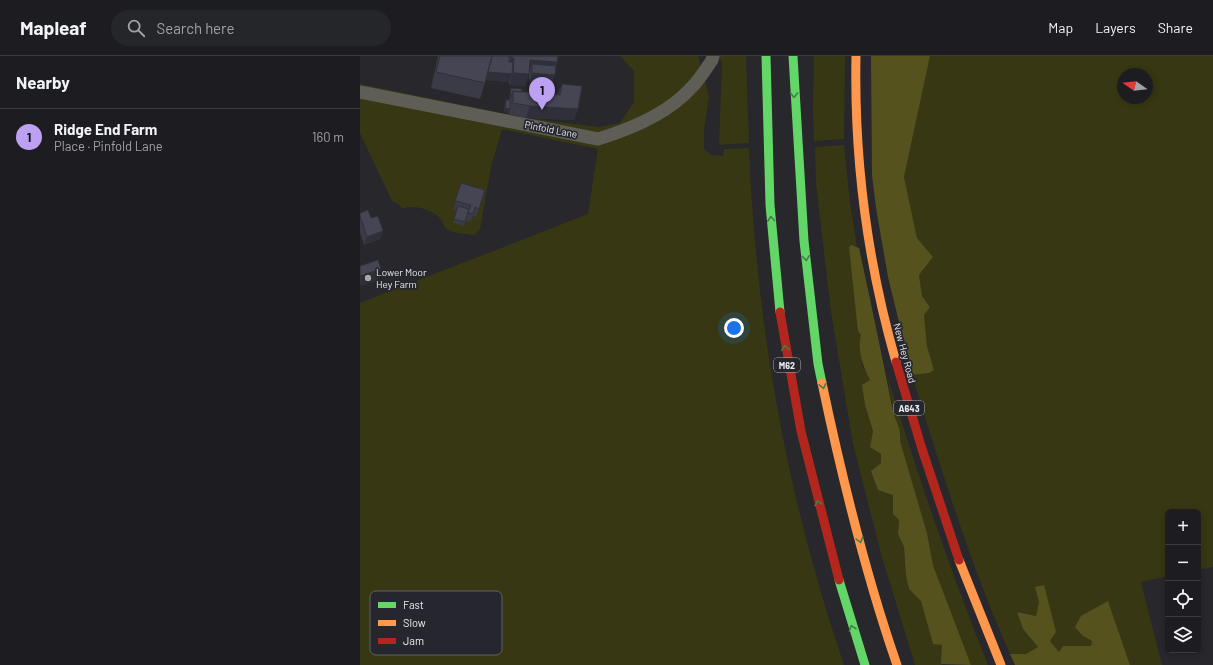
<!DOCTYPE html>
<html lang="en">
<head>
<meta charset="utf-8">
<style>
  :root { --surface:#1d1d21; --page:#25262a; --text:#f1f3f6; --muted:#a0a2a5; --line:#3b3b3f; --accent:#bca0f2 }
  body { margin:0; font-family:Barlow,sans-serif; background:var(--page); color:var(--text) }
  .controls { position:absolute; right:12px; bottom:12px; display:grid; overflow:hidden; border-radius:6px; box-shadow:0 2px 6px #0003 }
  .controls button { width:36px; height:36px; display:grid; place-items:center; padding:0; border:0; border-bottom:1px solid var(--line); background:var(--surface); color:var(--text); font:20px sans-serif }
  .compass { position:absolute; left:757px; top:12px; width:36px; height:36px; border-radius:50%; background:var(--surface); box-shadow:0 2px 6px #0003; rotate:284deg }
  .you { position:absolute; left:374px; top:272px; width:14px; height:14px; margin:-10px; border:3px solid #fff; border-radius:50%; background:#1a73e8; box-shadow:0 0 0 6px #1a73e833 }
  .badge { display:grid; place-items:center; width:26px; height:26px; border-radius:50%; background:var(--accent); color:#111; font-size:13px; font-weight:700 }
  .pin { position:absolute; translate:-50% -33px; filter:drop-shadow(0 1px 2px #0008) }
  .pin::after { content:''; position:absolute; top:21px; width:14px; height:12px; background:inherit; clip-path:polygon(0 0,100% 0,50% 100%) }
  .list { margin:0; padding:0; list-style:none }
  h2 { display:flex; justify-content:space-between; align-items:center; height:52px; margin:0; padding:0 16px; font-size:17px }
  h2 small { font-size:13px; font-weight:400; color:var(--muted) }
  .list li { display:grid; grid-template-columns:26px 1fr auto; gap:12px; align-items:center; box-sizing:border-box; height:56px; padding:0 16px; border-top:1px solid var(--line) }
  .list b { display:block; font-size:15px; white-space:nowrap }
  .list p { margin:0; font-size:13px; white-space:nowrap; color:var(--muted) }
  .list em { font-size:13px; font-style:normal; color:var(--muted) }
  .icon { flex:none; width:22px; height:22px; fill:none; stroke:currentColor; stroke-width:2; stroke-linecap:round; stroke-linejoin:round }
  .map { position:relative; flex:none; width:853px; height:609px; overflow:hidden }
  header { display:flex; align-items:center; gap:24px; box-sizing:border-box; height:56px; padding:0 20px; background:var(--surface); border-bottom:1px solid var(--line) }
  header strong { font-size:19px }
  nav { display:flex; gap:22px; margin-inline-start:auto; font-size:14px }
  .search { width:280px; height:36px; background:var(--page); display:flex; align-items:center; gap:10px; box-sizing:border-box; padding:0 14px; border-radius:22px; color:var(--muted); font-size:15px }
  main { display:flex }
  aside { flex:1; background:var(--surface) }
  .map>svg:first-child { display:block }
  .green { fill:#383713; fill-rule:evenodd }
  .forest { fill:#56521d }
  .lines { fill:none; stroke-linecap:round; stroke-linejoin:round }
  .street { stroke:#5e5e56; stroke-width:13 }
  .fast { stroke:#63d668; stroke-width:9 }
  .slow { stroke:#ff974d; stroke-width:9 }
  .jam { stroke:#b3261e; stroke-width:9 }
  .wall { fill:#3b3b48 }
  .shaded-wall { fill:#30303b }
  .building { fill:#454554; stroke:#30303b }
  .oneway { stroke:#447e4b }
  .poi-dot { fill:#a6a6ab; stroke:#25262e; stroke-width:1.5 }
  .labels { text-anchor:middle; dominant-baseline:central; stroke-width:3.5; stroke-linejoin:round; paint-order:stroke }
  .shield { fill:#25262e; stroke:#afb0b6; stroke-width:1 }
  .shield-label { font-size:9px; font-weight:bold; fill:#eaebf0 }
  .street-label { font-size:10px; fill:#eaebf0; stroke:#25262e }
  .poi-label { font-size:10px; fill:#eaebf0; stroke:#25262e; text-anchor:start }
  .key { fill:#25262e; stroke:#606168; stroke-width:1 }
  .key-label { font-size:11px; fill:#eaebf0 }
</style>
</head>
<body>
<header>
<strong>Mapleaf</strong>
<div class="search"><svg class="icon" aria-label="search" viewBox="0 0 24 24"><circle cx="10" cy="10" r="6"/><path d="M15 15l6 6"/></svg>Search here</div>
<nav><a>Map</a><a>Layers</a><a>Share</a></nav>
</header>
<main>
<aside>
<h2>Nearby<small></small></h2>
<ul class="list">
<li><span class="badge">1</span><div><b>Ridge End Farm</b><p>Place · Pinfold Lane</p></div><em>160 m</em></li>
</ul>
</aside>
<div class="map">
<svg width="853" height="609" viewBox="0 0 853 609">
  <rect width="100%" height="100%" fill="#27272c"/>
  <path class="green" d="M 260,0 L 338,0 L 349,40 L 344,74 L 344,93 L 351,99 L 363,100 L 364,93 L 389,92 C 396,269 427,442 484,609 L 0,609 L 0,247 L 228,158 L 238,93 L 142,73 L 131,111 L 120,173 L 114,179 C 105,178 95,178 87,173 C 83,170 82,163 78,160 C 69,153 53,148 43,153 L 38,148 L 32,145 L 0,77 L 0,28 L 166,62 L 240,71 L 260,67 L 274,46 L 274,15 Z
    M 357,0 L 386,0 L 389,87 L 359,89 L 362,6 Z
    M 454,0 L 485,0 L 484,83 L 454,85 L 453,53 Z
    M 570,0 L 853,0 L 853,511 L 838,514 L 838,456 L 808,456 L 808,520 L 781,526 L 802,609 L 770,609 L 748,545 L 723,580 L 732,585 L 731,590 L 703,590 L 700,597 L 690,585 L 675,531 L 679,546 L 676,560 L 657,556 L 663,573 L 678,591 L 666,598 L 650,598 C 610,508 581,413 552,319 L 569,317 L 574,314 L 567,290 L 564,259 L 570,250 L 562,240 L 559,219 L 573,201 L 557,182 L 544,121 ZM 763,18 L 787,18 L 787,42 L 763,42 Z
    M 484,89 L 490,147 L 497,191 L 492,189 L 501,279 L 502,309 L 511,324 L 502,330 L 505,349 L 513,375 L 510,390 L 521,398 L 521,407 L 533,439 L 533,458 L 539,464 L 538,478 L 544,491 L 546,520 L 549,533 L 561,545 L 573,587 L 582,589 L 582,609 L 555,609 L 521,498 L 493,388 L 471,256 L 456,128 L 455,91 Z
    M 527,319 C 557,417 590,514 628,609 L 611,609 L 573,509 L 567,477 L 540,385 L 541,377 L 534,357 Z"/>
  <path class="forest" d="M 511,0 L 570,0 L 544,121 L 557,182 L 573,201 L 559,219 L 562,240 L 570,251 L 564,259 L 567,290 L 574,314 L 569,317 L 552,319 L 528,221 L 516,152 L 512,119 Z
    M 492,189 L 499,192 C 511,246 522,301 533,355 C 536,366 542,373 540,385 L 567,477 L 573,509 L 611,609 L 581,608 L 582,589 L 573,588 L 561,545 L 549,533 L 546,520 L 544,491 L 538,478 L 539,464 L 533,458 L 533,439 L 518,434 L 511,415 L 521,407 L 521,398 L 510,391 L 513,375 L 505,349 L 502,329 L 510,324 C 503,310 497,295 501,279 L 498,275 L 489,191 Z
    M 684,529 L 696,576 L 690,585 L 699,596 L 703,590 L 731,590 L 732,585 L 723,580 L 715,571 L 721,560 L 748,545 L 770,609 L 655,609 L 650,598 L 666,598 L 678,591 L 663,573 L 657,556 L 676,560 L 679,546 L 675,531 Z"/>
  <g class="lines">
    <path class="street" d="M 0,36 L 238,83 C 271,73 309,57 332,31 C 340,23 346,13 352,4 L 353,0"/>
    <path class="fast" d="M 406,0 L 410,149 L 420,256
      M 433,0 L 444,185 L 458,308 L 462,327
      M 479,524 L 505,609"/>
    <path class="slow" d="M 496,0 C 494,105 507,205 536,306
      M 462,327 C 482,422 505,517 537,609
      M 599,504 L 641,609"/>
    <path class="jam" d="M 420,256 L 441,375 L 479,524
      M 536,306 L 562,393 L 599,504"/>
  </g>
  <path class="wall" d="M 78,0 L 198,0 L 197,6 L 192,27 L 169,25 L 169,16 L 165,30 L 149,29 L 149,26 L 126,24 L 120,43 L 71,32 Z
    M 202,28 L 218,53 L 214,64 L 166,62 L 149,59 L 149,57 L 144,56 L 145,48 L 146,44 L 149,44 L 150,37 L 151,32 L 161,36 L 198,38 Z
    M 101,127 L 119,153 L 116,161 L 113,160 L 110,166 L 106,165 L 104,170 L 93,167 L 96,154 L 93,153 Z
    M 0,157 L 11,162 L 23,175 L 20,183 L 4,189 L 0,176 Z"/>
  <path class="shaded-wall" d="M 151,2 L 154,2 L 150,14 L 146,14 Z
    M 170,4 L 197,6 L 193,18 L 172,8 L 169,16 Z
    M 127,16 L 152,18 L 149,26 L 124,24 Z
    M 153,17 L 169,18 L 165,30 L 149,29 Z
    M 172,17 L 195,19 L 192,27 L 169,25 Z
    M 170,50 L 218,53 L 214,64 L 166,62 Z
    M 145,52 L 150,53 L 149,57 L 144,56 Z
    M 23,175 L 20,183 L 4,189 L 7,181 Z
    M 21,213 L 17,225 L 0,230 L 0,220 Z"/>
  <path class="building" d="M 80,0 L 132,0 L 125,27 L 76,16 Z
    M 132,0 L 149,0 L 149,6 L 153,6 L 152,18 L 128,16 Z
    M 151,0 L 198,0 L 197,6 L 170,4 L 169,18 L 153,17 L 154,2 L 151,2 Z
    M 172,8 L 196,10 L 195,19 L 172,17 Z
    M 202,28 L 222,30 L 218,53 L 170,50 L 153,47 L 153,35 L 200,39 Z
    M 151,32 L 162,33 L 161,36 L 153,35 L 150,43 Z
    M 146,44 L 150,44 L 150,53 L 145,52 Z
    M 101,127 L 125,134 L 119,153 L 115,151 L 113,158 L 108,157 L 111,149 L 95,145 Z
    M 98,150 L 109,153 L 105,166 L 94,163 Z
    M 8,154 L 11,162 L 18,160 L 23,175 L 7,181 L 0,160 L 0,157 Z
    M 18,204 L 21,213 L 0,220 L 0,210 Z"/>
  <defs><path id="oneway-chevron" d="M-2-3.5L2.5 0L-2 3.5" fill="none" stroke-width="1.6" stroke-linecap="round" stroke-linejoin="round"/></defs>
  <g class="oneway">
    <use href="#oneway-chevron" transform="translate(434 39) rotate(89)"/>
    <use href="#oneway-chevron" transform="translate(411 163) rotate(-94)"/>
    <use href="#oneway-chevron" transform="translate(446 202) rotate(84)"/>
    <use href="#oneway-chevron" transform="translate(425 292) rotate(-97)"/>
    <use href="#oneway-chevron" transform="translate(463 330) rotate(78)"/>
    <use href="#oneway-chevron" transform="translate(458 447) rotate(-105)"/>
    <use href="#oneway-chevron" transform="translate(500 484) rotate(74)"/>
    <use href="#oneway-chevron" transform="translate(492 572) rotate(-109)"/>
  </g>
  <circle class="poi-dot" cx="8" cy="222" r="4"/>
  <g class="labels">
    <g class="shield">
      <rect x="414" y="302" width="26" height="14" rx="3"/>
      <rect x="534" y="345" width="30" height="14" rx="3"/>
    </g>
    <g class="shield-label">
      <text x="427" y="309">M62</text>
      <text x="549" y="352">A643</text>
    </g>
    <g class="street-label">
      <text transform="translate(191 73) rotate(11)">Pinfold Lane</text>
      <text transform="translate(545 297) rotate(75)">New Hey Road</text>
    </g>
    <g class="poi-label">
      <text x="16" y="216">Lower Moor<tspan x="16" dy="12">Hey Farm</tspan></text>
    </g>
  </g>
  <rect x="10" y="535" width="132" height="64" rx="6" class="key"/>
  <rect x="18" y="546" width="18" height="6" fill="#63d668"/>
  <rect x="18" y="564" width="18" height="6" fill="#ff974d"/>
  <rect x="18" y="582" width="18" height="6" fill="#b3261e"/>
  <g class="key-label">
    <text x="43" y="553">Fast</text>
    <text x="43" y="571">Slow</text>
    <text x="43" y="589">Jam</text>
  </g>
</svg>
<div class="controls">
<button>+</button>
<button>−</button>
<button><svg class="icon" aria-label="locate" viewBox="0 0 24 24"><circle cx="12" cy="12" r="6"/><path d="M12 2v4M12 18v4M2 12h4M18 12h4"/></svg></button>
<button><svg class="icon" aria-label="layers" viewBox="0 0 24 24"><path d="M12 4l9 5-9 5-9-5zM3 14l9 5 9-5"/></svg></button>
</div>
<svg class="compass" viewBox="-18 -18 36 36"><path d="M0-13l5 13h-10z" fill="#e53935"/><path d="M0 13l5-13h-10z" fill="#a0a2a5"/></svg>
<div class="you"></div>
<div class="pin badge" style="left:182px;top:54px">1</div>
</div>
</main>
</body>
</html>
